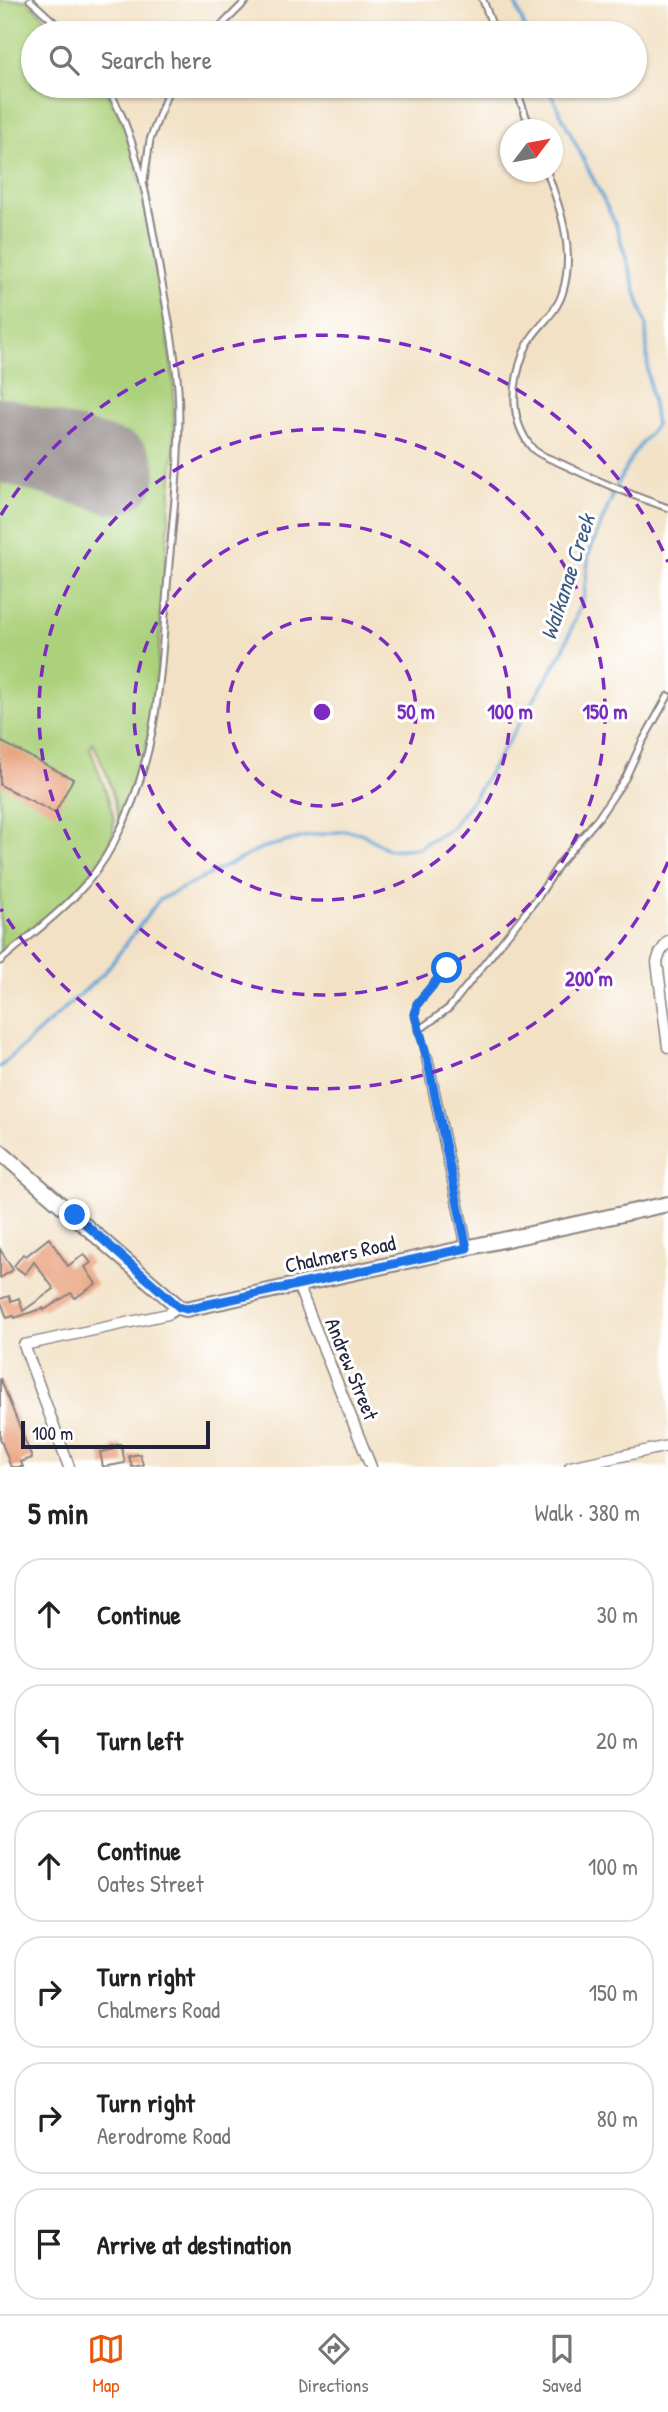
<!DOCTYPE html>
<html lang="en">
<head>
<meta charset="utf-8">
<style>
  :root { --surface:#fff; --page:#f2f2f2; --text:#222; --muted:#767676; --line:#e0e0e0; --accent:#ea580c }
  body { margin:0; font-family:"Patrick Hand",sans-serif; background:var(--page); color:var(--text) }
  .compass { position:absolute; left:500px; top:119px; width:63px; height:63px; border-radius:50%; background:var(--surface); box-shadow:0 2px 5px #0004; rotate:58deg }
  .scale { position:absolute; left:21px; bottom:18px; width:189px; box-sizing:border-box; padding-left:7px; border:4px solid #22223b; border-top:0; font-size:19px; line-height:24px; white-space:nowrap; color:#22223b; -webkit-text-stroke:5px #fff; paint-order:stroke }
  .stop { position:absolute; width:21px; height:21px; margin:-16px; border:5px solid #1a73e8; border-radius:50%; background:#fff }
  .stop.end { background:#1a73e8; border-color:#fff; box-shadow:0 2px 7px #0008 }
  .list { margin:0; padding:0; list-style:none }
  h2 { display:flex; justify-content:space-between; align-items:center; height:91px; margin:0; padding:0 28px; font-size:30px }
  h2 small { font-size:23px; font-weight:400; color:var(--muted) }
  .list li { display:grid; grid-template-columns:46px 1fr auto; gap:21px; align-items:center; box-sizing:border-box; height:112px; margin:0 14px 14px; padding:0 14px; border:2px solid var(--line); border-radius:28px }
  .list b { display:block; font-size:26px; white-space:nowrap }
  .list p { margin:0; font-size:23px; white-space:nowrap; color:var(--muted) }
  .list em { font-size:23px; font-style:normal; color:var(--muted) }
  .icon { flex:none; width:38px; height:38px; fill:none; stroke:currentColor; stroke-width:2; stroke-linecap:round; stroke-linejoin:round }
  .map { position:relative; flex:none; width:668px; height:1467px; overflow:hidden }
  .search { position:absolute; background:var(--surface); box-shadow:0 2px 5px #0004; left:21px; right:21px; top:21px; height:77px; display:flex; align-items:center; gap:18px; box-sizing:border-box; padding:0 24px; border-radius:38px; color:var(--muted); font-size:26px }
  .sheet { height:847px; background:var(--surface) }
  nav { display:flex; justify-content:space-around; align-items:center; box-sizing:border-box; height:98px; border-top:2px solid var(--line); background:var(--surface); font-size:19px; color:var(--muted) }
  nav a { display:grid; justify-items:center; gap:4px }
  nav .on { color:var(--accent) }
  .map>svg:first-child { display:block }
  .green { fill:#acd17b; stroke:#677a5b; stroke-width:2 }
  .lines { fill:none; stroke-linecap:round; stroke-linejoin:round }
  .stream { stroke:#60a3d4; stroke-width:3.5 }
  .runway { stroke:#8a8280; stroke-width:84 }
  .building { fill:#e79971 }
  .lane-casing { stroke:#8a8280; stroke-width:9 }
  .street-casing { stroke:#8a8280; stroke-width:13 }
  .secondary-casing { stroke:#8a8280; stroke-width:18 }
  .lane { stroke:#fff; stroke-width:5 }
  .street { stroke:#fff; stroke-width:10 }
  .secondary { stroke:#fff; stroke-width:14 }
  .route { stroke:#1a73e8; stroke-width:9 }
  .ring { fill:none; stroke:#7b2cbf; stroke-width:3.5; stroke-dasharray:12 9 }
  .labels { text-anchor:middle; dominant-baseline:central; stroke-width:6; stroke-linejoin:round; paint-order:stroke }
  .street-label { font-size:21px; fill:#22223b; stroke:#fff }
  .water-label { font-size:23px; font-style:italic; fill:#3e5c80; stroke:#fff }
  .centre { fill:#7b2cbf; stroke:#fff; stroke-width:3.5 }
  .ring-label { font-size:21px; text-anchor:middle; font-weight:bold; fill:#7b2cbf; stroke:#fff; stroke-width:6; stroke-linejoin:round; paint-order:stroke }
</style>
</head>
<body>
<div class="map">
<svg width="668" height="1467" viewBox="0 0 668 1467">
  <rect width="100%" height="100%" fill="#fff"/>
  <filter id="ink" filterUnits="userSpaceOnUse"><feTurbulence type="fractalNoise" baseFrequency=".0143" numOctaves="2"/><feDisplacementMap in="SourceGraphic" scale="14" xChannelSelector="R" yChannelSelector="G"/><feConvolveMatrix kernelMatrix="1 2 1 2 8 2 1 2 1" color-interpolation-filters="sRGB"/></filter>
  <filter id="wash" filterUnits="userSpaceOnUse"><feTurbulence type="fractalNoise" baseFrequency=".00686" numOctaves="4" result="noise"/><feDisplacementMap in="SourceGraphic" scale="28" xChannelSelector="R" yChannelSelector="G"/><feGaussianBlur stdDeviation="1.57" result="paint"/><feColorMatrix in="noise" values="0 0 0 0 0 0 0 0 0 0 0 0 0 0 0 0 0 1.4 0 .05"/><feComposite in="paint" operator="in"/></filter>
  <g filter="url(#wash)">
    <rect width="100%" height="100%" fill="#f2e1c5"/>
    <path class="green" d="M 0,0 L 26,0 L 62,33 L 33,33 L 33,86 L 104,86 L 125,126 L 143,193 L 168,335 L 174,389 L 174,450 L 156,688 C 151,736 140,779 120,823 L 108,777 L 93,743 L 90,748 C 97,769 109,795 113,816 C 122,866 35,926 0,954 Z"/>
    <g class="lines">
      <path class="stream" d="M 514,0 L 527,33
        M 0,1067 L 105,972 L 159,900 L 262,848 L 308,836 L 346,831 L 361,833 L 389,850 L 418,848 L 451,828 L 473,799 L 562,653 L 584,596 L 589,553 L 617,485 L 634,453 L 656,425 L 648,373 L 646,325 L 616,225 L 547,86"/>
      <path class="runway" d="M 0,439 L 114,472"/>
    </g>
    <g id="blocks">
      <path class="building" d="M 0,741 L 73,779 L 55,813 L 0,785 Z
        M 49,1238 L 68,1266 L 84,1254 L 91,1263 L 85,1267 L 96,1284 L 75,1298 L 71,1293 L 44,1310 L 43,1308 L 15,1318 L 14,1316 L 7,1318 L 0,1299 L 9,1296 L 11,1301 L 19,1298 L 23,1311 L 54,1289 L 34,1262 L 25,1274 L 14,1266 L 23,1254 L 26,1256 Z
        M 0,1249 L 13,1270 L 0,1278 Z
        M 0,1378 L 32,1458 L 21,1462 L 23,1467 L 11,1467 L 0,1438 Z
        M 121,1444 L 125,1463 L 103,1467 L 100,1452 L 112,1450 L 112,1446 Z
        M 140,1454 L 143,1465 L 132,1467 L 129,1456 Z"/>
    </g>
  </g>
  <g filter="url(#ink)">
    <use href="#blocks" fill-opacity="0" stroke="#8a8280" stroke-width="2"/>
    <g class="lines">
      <g class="lane-casing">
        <path id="lane" d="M 30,0 L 66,33
          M 483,0 L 495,33
          M 214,33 L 247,0
          M 515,86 L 531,130
          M 547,172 C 561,210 575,250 563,291 C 556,317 533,327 524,352 C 512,384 509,420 532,448 C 538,455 551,459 560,463 C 595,480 631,495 668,508
          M 144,180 L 150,140 L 170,86
          M 0,961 C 43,924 86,896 113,844 C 158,761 160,680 167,588 C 172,522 182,454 178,388 C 175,351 168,314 161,278 C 152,227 145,177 127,129 C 122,114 114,100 107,86
          M 419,1030 L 449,1008 L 538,897 L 560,863 L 599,817 L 626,777 L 641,744 L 668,696
          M 427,1058 L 415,1015 L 417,1004 L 447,968"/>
      </g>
      <g class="street-casing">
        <path id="street" d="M 668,941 L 660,953 L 657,962 L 668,1047
          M 427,1058 L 467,1248
          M 298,1285 L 371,1467
          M 69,1467 L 24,1345 L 168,1314 L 179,1307
          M 570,1467 L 668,1446"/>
      </g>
      <g class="secondary-casing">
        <path id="secondary" d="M 0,1152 L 179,1307 L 186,1309 L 668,1204"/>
      </g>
      <use href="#lane" class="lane"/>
      <use href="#street" class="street"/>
      <use href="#secondary" class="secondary"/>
    </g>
  </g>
  <g class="lines" filter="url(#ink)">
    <path class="route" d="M 75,1215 L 179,1307 L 186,1309 L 467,1248 L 427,1058 L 415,1015 L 417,1004 L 447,968"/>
  </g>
  <g class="ring">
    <circle cx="322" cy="712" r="94"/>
    <circle cx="322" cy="712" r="188"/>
    <circle cx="322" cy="712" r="283"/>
    <path d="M668 862A377 377 0 0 1 1 909M1 515A377 377 0 0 1 668 562"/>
  </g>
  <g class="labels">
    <g class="street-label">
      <text transform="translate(340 1254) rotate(-12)">Chalmers Road</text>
      <text transform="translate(352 1369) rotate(68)">Andrew Street</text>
    </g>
    <g class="water-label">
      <text transform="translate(567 577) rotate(-72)">Waikanae Creek</text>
    </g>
  </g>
  <circle cx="322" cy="712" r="10" class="centre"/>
  <g class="ring-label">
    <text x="416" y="719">50 m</text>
    <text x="510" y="719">100 m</text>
    <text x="605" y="719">150 m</text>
    <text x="589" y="986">200 m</text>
  </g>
</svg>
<svg class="compass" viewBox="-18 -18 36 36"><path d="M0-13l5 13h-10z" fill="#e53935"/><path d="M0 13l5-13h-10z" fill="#767676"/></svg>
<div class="scale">100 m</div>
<div class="stop" style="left:447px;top:968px"></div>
<div class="stop end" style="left:75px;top:1215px"></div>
<div class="search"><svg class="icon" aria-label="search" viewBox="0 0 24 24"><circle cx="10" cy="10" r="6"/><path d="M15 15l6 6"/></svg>Search here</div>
</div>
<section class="sheet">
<h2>5 min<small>Walk · 380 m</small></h2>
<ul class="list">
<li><svg class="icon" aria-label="ahead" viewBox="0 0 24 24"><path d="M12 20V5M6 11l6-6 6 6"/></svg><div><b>Continue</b></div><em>30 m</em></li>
<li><svg class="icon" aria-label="left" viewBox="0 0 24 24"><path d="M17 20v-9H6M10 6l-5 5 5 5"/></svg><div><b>Turn left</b></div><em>20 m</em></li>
<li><svg class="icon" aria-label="ahead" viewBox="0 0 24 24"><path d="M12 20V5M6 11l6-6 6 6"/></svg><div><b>Continue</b><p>Oates Street</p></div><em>100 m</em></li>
<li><svg class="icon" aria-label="right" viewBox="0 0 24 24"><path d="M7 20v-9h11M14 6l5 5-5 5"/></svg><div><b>Turn right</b><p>Chalmers Road</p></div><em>150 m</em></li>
<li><svg class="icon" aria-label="right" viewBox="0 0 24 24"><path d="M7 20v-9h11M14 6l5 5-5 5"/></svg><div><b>Turn right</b><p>Aerodrome Road</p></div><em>80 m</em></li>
<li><svg class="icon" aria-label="arrive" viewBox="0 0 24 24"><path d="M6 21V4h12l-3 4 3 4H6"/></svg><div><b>Arrive at destination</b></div></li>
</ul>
</section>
<nav>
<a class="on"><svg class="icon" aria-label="map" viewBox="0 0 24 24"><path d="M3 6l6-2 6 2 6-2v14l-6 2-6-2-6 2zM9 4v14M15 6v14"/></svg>Map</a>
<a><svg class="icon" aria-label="directions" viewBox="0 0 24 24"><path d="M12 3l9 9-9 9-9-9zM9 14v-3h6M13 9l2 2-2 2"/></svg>Directions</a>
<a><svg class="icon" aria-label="saved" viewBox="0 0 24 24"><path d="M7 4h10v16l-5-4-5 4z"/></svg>Saved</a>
</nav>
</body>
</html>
